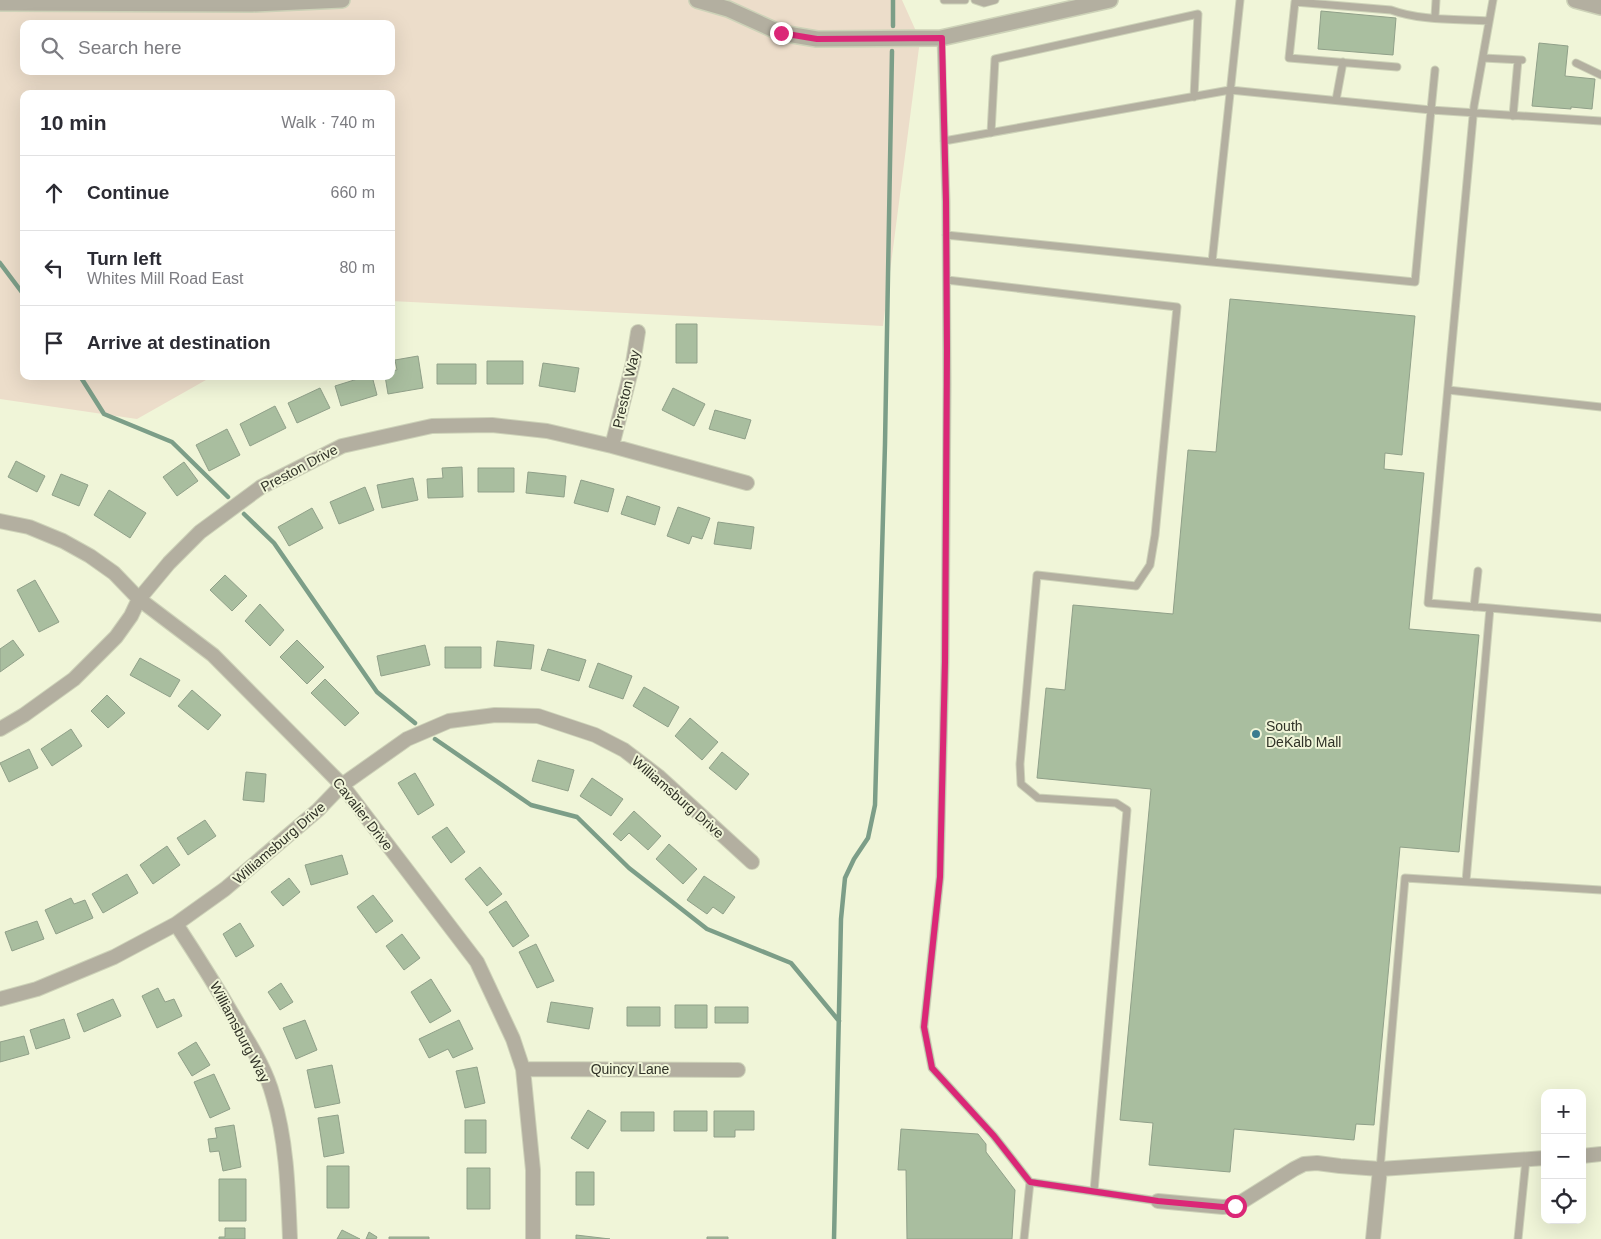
<!DOCTYPE html>
<html lang="en">
<head>
<meta charset="utf-8">
<style>
  :root { --surface:#fff; --page:#f2f2f3; --text:#2b2b33; --muted:#7c7c81; --line:#e1e1e2 }
  body { margin:0; font-family:Helvetica,sans-serif; background:var(--page); color:var(--text) }
  .controls { position:absolute; right:15px; bottom:15px; display:grid; overflow:hidden; border-radius:10px; box-shadow:0 5px 20px #0002 }
  .controls button { width:45px; height:45px; display:grid; place-items:center; padding:0; border:0; border-bottom:1px solid var(--line); background:var(--surface); color:var(--text); font:25px sans-serif }
  .stop { position:absolute; width:15px; height:15px; margin:-11px; border:4px solid #db2777; border-radius:50%; background:#fff }
  .stop.end { background:#db2777; border-color:#fff; box-shadow:0 1px 5px #0008 }
  .list { margin:0; padding:0; list-style:none }
  h2 { display:flex; justify-content:space-between; align-items:center; height:65px; margin:0; padding:0 20px; font-size:21px }
  h2 small { font-size:16px; font-weight:400; color:var(--muted) }
  .list li { display:grid; grid-template-columns:32px 1fr auto; gap:15px; align-items:center; box-sizing:border-box; height:75px; padding:0 20px; border-top:1px solid var(--line) }
  .list b { display:block; font-size:19px; white-space:nowrap }
  .list p { margin:0; font-size:16px; white-space:nowrap; color:var(--muted) }
  .list em { font-size:16px; font-style:normal; color:var(--muted) }
  .icon { flex:none; width:28px; height:28px; fill:none; stroke:currentColor; stroke-width:2; stroke-linecap:round; stroke-linejoin:round }
  .map { position:relative; flex:none; width:1601px; height:1239px; overflow:hidden }
  .search { position:absolute; background:var(--surface); box-shadow:0 5px 20px #0002; left:20px; top:20px; width:375px; height:55px; display:flex; align-items:center; gap:12px; box-sizing:border-box; padding:0 18px; border-radius:10px; color:var(--muted); font-size:19px }
  .panel { position:absolute; background:var(--surface); box-shadow:0 5px 20px #0002; left:20px; top:90px; width:375px; height:290px; border-radius:10px }
  .map>svg:first-child { display:block }
  .green { fill:#ecddca; fill-rule:evenodd }
  .lines { fill:none; stroke-linecap:round; stroke-linejoin:round }
  .stream { stroke:#7c9e88; stroke-width:4.5 }
  .building { fill:#a9be9f; stroke:#90a089 }
  .service-casing { stroke:#cdd2b8; stroke-width:9 }
  .minor-casing { stroke:#cdd2b8; stroke-width:16 }
  .tertiary-casing { stroke:#cdd2b8; stroke-width:18 }
  .service { stroke:#b3afa0; stroke-width:7 }
  .minor { stroke:#b3afa0; stroke-width:14 }
  .tertiary { stroke:#b3afa0; stroke-width:15 }
  .route { stroke:#db2777; stroke-width:6 }
  .poi-dot { fill:#3b7c8f; stroke:#f0f5d8; stroke-width:2 }
  .labels { text-anchor:middle; dominant-baseline:central; stroke-width:4; stroke-linejoin:round; paint-order:stroke }
  .street-label { font-size:14px; fill:#303227; stroke:#f0f5d8 }
  .poi-label { font-size:14px; fill:#303227; stroke:#f0f5d8; text-anchor:start }
</style>
</head>
<body>
<div class="map">
<svg width="1601" height="1239" viewBox="0 0 1601 1239">
  <rect width="100%" height="100%" fill="#f0f5d8"/>
  <path class="green" d="M 0,0 L 902,0 L 920,40 L 883,326 L 391,301 L 391,94 L 24,94 L 24,376 L 213,376 L 137,419 L 0,399 ZM 24,24 L 391,24 L 391,71 L 24,71 Z"/>
  <g class="lines">
    <path class="stream" d="M 893,26 L 893,0
      M 0,263 L 24,295
      M 80,376 L 104,414 L 172,442 L 228,497
      M 244,514 L 274,543 L 377,692 L 415,723
      M 435,739 L 531,805 L 577,817 L 629,868 L 707,929 L 791,963 L 839,1021
      M 834,1239 L 841,919 L 845,878 L 854,859 L 868,838 L 875,805 L 885,444 L 892,51"/>
  </g>
  <path class="building" d="M 1321,11 L 1396,18 L 1393,55 L 1318,49 Z
    M 1539,43 L 1568,46 L 1565,76 L 1595,79 L 1592,109 L 1571,107 L 1571,109 L 1532,106 Z
    M 1230,299 L 1415,316 L 1402,455 L 1385,453 L 1384,469 L 1424,473 L 1409,629 L 1479,635 L 1459,852 L 1400,847 L 1374,1125 L 1356,1124 L 1354,1140 L 1234,1129 L 1230,1172 L 1149,1165 L 1153,1123 L 1120,1120 L 1151,789 L 1037,778 L 1046,688 L 1065,690 L 1073,605 L 1173,614 L 1188,450 L 1216,452 Z
    M 676,324 L 697,324 L 697,363 L 676,363 Z
    M 418,356 L 423,388 L 388,394 L 385,376 L 391,376 L 391,371 L 397,370 L 395,360 Z
    M 487,361 L 523,361 L 523,384 L 487,384 Z
    M 543,363 L 579,368 L 575,392 L 539,386 Z
    M 437,364 L 476,364 L 476,384 L 437,384 Z
    M 367,376 L 372,376 L 377,395 L 341,406 L 335,386 Z
    M 320,388 L 330,408 L 297,423 L 288,403 Z
    M 673,388 L 705,404 L 694,426 L 662,410 Z
    M 275,406 L 286,428 L 250,446 L 240,424 Z
    M 715,410 L 751,420 L 745,439 L 709,429 Z
    M 227,429 L 240,455 L 209,471 L 196,445 Z
    M 16,461 L 45,476 L 37,492 L 8,477 Z
    M 184,462 L 198,481 L 177,496 L 163,477 Z
    M 462,467 L 463,497 L 428,498 L 427,479 L 443,478 L 442,468 Z
    M 478,468 L 514,468 L 514,492 L 478,492 Z
    M 528,472 L 566,476 L 564,497 L 526,493 Z
    M 61,474 L 88,485 L 79,506 L 52,495 Z
    M 413,478 L 418,500 L 382,508 L 377,485 Z
    M 581,480 L 614,489 L 608,512 L 574,503 Z
    M 365,487 L 374,510 L 339,524 L 330,502 Z
    M 109,490 L 146,513 L 130,538 L 94,515 Z
    M 627,496 L 660,507 L 655,525 L 621,514 Z
    M 678,507 L 710,518 L 702,539 L 692,536 L 689,544 L 667,536 Z
    M 312,508 L 323,528 L 289,546 L 278,527 Z
    M 718,522 L 754,527 L 751,549 L 714,544 Z
    M 225,575 L 247,596 L 232,611 L 210,590 Z
    M 35,580 L 59,622 L 39,632 L 17,590 Z
    M 260,604 L 284,630 L 270,646 L 245,621 Z
    M 13,640 L 24,655 L 0,672 L 0,649 Z
    M 297,640 L 324,667 L 307,684 L 280,657 Z
    M 497,641 L 534,645 L 531,669 L 494,666 Z
    M 425,645 L 430,665 L 381,676 L 377,656 Z
    M 445,647 L 481,647 L 481,668 L 445,668 Z
    M 548,649 L 586,660 L 579,681 L 541,670 Z
    M 140,658 L 180,680 L 170,697 L 130,675 Z
    M 598,663 L 632,676 L 623,699 L 589,687 Z
    M 325,679 L 359,713 L 345,726 L 311,693 Z
    M 644,687 L 679,707 L 668,727 L 633,706 Z
    M 192,690 L 221,715 L 208,730 L 178,706 Z
    M 107,695 L 125,713 L 108,728 L 91,711 Z
    M 690,718 L 718,742 L 702,760 L 675,736 Z
    M 71,729 L 82,746 L 52,766 L 41,749 Z
    M 29,749 L 38,768 L 9,782 L 0,763 Z
    M 722,752 L 749,774 L 736,790 L 709,768 Z
    M 538,760 L 574,770 L 568,791 L 532,781 Z
    M 246,772 L 266,774 L 264,802 L 243,800 Z
    M 415,773 L 434,805 L 418,815 L 398,783 Z
    M 592,778 L 623,799 L 611,816 L 580,796 Z
    M 634,811 L 661,836 L 648,850 L 629,833 L 621,841 L 613,834 Z
    M 205,820 L 216,836 L 188,855 L 177,838 Z
    M 447,827 L 465,852 L 451,863 L 432,837 Z
    M 669,844 L 697,869 L 683,884 L 656,859 Z
    M 167,846 L 180,865 L 153,884 L 140,865 Z
    M 342,855 L 348,874 L 311,885 L 305,865 Z
    M 480,867 L 502,894 L 487,906 L 465,879 Z
    M 127,874 L 138,893 L 103,913 L 92,894 Z
    M 704,876 L 735,897 L 723,914 L 713,907 L 707,914 L 687,900 Z
    M 289,878 L 300,892 L 283,906 L 271,892 Z
    M 373,895 L 393,921 L 376,933 L 357,907 Z
    M 71,898 L 74,904 L 85,900 L 93,918 L 56,934 L 45,910 Z
    M 506,901 L 529,936 L 513,947 L 489,912 Z
    M 37,921 L 44,939 L 12,951 L 5,932 Z
    M 240,923 L 254,946 L 236,957 L 223,934 Z
    M 402,934 L 420,958 L 404,970 L 386,946 Z
    M 536,944 L 554,981 L 537,988 L 519,952 Z
    M 431,979 L 451,1011 L 430,1023 L 411,992 Z
    M 281,983 L 293,1002 L 280,1010 L 268,992 Z
    M 158,988 L 165,1002 L 174,999 L 182,1016 L 157,1028 L 142,996 Z
    M 113,999 L 121,1016 L 84,1032 L 77,1014 Z
    M 551,1002 L 593,1008 L 589,1029 L 547,1022 Z
    M 675,1005 L 707,1005 L 707,1028 L 675,1028 Z
    M 627,1007 L 660,1007 L 660,1026 L 627,1026 Z
    M 715,1007 L 748,1007 L 748,1023 L 715,1023 Z
    M 64,1019 L 70,1038 L 36,1049 L 30,1030 Z
    M 305,1020 L 317,1050 L 296,1059 L 283,1028 Z
    M 459,1020 L 473,1049 L 453,1058 L 448,1049 L 429,1058 L 419,1039 Z
    M 24,1036 L 29,1054 L 0,1062 L 0,1042 Z
    M 196,1042 L 210,1065 L 192,1076 L 178,1053 Z
    M 332,1065 L 340,1103 L 315,1108 L 307,1070 Z
    M 477,1067 L 485,1103 L 465,1108 L 456,1071 Z
    M 214,1074 L 230,1109 L 210,1118 L 194,1082 Z
    M 588,1110 L 606,1121 L 588,1149 L 571,1138 Z
    M 674,1111 L 707,1111 L 707,1131 L 674,1131 Z
    M 714,1111 L 754,1111 L 754,1130 L 735,1130 L 735,1137 L 714,1137 Z
    M 621,1112 L 654,1112 L 654,1131 L 621,1131 Z
    M 338,1115 L 344,1153 L 324,1157 L 318,1118 Z
    M 465,1120 L 486,1120 L 486,1153 L 465,1153 Z
    M 234,1125 L 241,1167 L 223,1171 L 219,1151 L 210,1152 L 208,1139 L 217,1138 L 215,1128 Z
    M 901,1129 L 978,1134 L 986,1144 L 986,1152 L 1015,1190 L 1012,1239 L 907,1239 L 906,1170 L 898,1170 Z
    M 327,1166 L 349,1166 L 349,1208 L 327,1208 Z
    M 467,1168 L 490,1168 L 490,1209 L 467,1209 Z
    M 576,1172 L 594,1172 L 594,1205 L 576,1205 Z
    M 219,1179 L 246,1179 L 246,1221 L 219,1221 Z
    M 225,1228 L 245,1228 L 245,1239 L 219,1239 L 219,1237 L 225,1237 Z
    M 342,1230 L 360,1239 L 337,1239 Z
    M 369,1232 L 377,1237 L 376,1239 L 366,1239 Z
    M 576,1235 L 610,1239 L 576,1239 Z
    M 389,1237 L 429,1237 L 429,1239 L 389,1239 Z
    M 707,1237 L 728,1237 L 728,1239 L 707,1239 Z"/>
  <g class="lines">
    <g class="service-casing">
      <path id="service" d="M 944,0 L 965,0
        M 975,0 L 984,3 L 995,0
        M 1240,0 L 1212,262 L 1415,282 L 1431,110 L 1601,121
        M 1435,17 L 1436,0
        M 941,38 L 946,201 L 947,384 L 945,662 L 940,877 L 924,1027 L 932,1068 L 994,1136 L 1030,1182 L 1158,1201
        M 1483,58 L 1522,60
        M 1576,63 L 1601,75
        M 1397,67 L 1289,58 L 1295,2 L 1391,10 C 1421,21 1458,19 1489,21
        M 1336,100 L 1343,62
        M 1513,116 L 1518,60
        M 991,133 L 995,59 L 1198,14 L 1194,97
        M 944,141 L 1230,90 L 1431,110 L 1435,70
        M 946,235 L 1212,262
        M 947,280 L 1177,307 L 1155,535 L 1150,565 L 1136,586 L 1037,575 L 1020,764 L 1021,784 L 1038,798 L 1116,803 L 1127,810 L 1094,1191
        M 1448,390 L 1601,407
        M 1474,607 L 1478,571
        M 1490,608 L 1428,603 L 1474,106 L 1493,0
        M 1466,881 L 1490,608 L 1601,618
        M 1380,1169 L 1405,878 L 1601,890
        M 1024,1239 L 1030,1182
        M 1518,1239 L 1526,1159"/>
    </g>
    <g class="minor-casing">
      <path id="minor" d="M 612,446 L 633,363 L 638,332
        M 0,521 L 29,527 L 63,541 L 90,556 L 114,573 L 139,599 L 213,655 L 342,785 L 477,962 L 513,1039 L 523,1069 L 533,1170 L 533,1239
        M 0,729 L 24,715 L 74,679 L 116,637 L 131,616 L 139,599 L 169,563 L 200,532 L 261,487 L 342,446 L 432,426 L 492,425 L 547,431 L 612,446 L 747,483
        M 176,924 C 199,959 221,994 242,1031 C 254,1051 267,1073 273,1096 C 287,1142 288,1191 290,1239
        M 0,999 L 37,989 L 114,957 L 176,924 L 225,889 L 318,810 L 342,785 L 407,739 L 449,721 L 495,715 L 538,716 L 595,735 L 624,750 L 658,776 L 752,862
        M 523,1069 L 738,1070
        M 1582,1156 L 1601,1154
        M 1158,1201 L 1223,1207 L 1235,1206 L 1294,1169 L 1304,1164 L 1317,1163 L 1340,1166 L 1380,1169 L 1545,1158
        M 1373,1239 L 1380,1169"/>
    </g>
    <g class="tertiary-casing">
      <path id="tertiary" d="M 697,0 L 728,9 L 781,33 L 817,39 L 941,38 L 1110,0
        M 1575,0 L 1601,7
        M 0,3 L 252,4 L 342,0"/>
    </g>
    <use href="#service" class="service"/>
    <use href="#minor" class="minor"/>
    <use href="#tertiary" class="tertiary"/>
  </g>
  <g class="lines">
    <path class="route" d="M 781,33 L 817,39 L 942,38 L 946,201 L 947,350 L 945,662 L 940,877 L 924,1027 L 932,1068 L 994,1136 L 1030,1182 L 1158,1201 L 1223,1207 L 1235,1206"/>
  </g>
  <circle class="poi-dot" cx="1256" cy="734" r="5"/>
  <g class="labels">
    <g class="street-label">
      <text transform="translate(626 389) rotate(-77)">Preston Way</text>
      <text transform="translate(299 468) rotate(-28)">Preston Drive</text>
      <text transform="translate(678 797) rotate(41)">Williamsburg Drive</text>
      <text transform="translate(363 814) rotate(52)">Cavalier Drive</text>
      <text transform="translate(279 843) rotate(-41)">Williamsburg Drive</text>
      <text transform="translate(240 1032) rotate(62)">Williamsburg Way</text>
      <text x="630" y="1069">Quincy Lane</text>
    </g>
    <g class="poi-label">
      <text x="1266" y="726">South<tspan x="1266" dy="16">DeKalb Mall</tspan></text>
    </g>
  </g>
</svg>
<div class="controls">
<button>+</button>
<button>−</button>
<button><svg class="icon" aria-label="locate" viewBox="0 0 24 24"><circle cx="12" cy="12" r="6"/><path d="M12 2v4M12 18v4M2 12h4M18 12h4"/></svg></button>
</div>
<div class="stop" style="left:1235px;top:1206px"></div>
<div class="stop end" style="left:781px;top:33px"></div>
<div class="search"><svg class="icon" aria-label="search" viewBox="0 0 24 24"><circle cx="10" cy="10" r="6"/><path d="M15 15l6 6"/></svg>Search here</div>
<section class="panel">
<h2>10 min<small>Walk · 740 m</small></h2>
<ul class="list">
<li><svg class="icon" aria-label="ahead" viewBox="0 0 24 24"><path d="M12 20V5M6 11l6-6 6 6"/></svg><div><b>Continue</b></div><em>660 m</em></li>
<li><svg class="icon" aria-label="left" viewBox="0 0 24 24"><path d="M17 20v-9H6M10 6l-5 5 5 5"/></svg><div><b>Turn left</b><p>Whites Mill Road East</p></div><em>80 m</em></li>
<li><svg class="icon" aria-label="arrive" viewBox="0 0 24 24"><path d="M6 21V4h12l-3 4 3 4H6"/></svg><div><b>Arrive at destination</b></div></li>
</ul>
</section>
</div>
</body>
</html>
